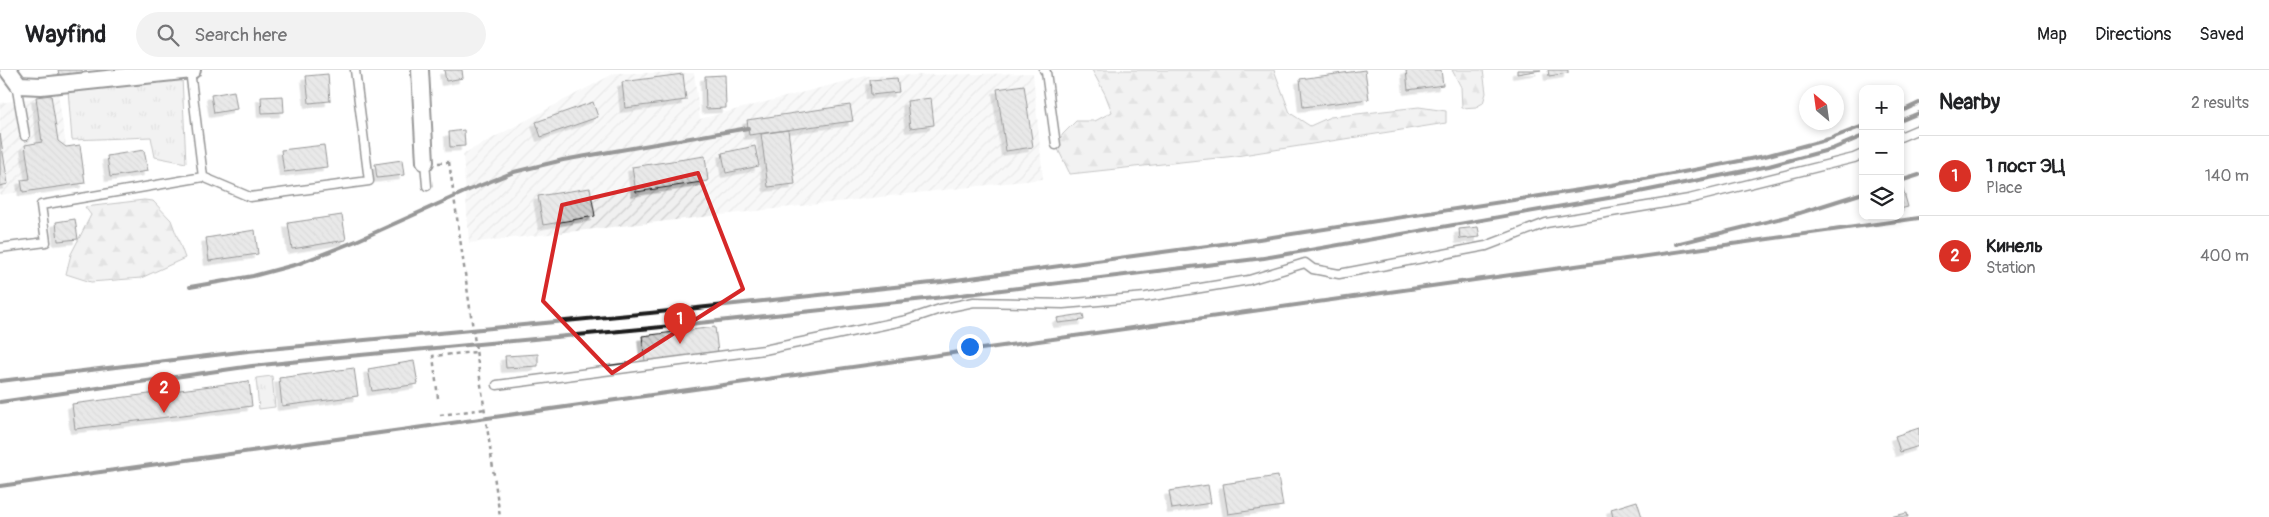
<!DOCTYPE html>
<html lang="en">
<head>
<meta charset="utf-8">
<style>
  :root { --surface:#fff; --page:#f2f2f2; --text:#202124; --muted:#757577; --line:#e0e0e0; --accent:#d93025 }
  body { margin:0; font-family:Pangolin,sans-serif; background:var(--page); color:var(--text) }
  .controls { position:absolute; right:15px; top:15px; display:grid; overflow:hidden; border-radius:10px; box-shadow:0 2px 8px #0003 }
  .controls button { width:45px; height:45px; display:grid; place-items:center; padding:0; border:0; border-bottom:1px solid var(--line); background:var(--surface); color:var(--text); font:25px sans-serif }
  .compass { position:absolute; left:1799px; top:15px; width:45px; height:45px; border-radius:50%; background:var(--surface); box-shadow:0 2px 8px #0003; rotate:331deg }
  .you { position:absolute; left:969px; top:276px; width:18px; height:18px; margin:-12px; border:4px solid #fff; border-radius:50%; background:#1a73e8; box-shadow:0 0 0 8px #1a73e833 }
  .badge { display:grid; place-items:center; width:32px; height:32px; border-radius:50%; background:var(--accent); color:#fff; font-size:16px; font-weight:700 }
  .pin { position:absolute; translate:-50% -41px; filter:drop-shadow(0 1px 2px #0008) }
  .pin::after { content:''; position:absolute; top:26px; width:18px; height:15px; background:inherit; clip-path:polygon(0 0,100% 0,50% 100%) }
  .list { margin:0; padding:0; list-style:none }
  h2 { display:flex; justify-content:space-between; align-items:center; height:65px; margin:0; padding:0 20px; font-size:21px }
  h2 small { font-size:16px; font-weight:400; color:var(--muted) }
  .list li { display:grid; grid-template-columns:32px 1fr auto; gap:15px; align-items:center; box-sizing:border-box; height:80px; padding:0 20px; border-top:1px solid var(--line) }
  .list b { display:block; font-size:19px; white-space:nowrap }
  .list p { margin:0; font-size:16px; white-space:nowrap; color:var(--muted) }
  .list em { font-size:16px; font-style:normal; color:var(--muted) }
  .icon { flex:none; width:28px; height:28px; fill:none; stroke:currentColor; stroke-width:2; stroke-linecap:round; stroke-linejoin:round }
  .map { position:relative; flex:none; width:1919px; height:447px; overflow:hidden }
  header { display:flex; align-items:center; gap:30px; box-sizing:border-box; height:70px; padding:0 25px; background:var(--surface); border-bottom:1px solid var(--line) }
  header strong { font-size:24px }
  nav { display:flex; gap:28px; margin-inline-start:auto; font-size:18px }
  .search { width:350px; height:45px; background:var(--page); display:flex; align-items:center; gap:12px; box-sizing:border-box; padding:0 18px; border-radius:28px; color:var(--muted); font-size:19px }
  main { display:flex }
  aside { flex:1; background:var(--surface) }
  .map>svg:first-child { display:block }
  .industrial { fill:url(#industrial-furrows) }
  .grass { fill:url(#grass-tufts); stroke:#7f7f7f }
  .forest { fill:url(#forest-firs); stroke:#7f7f7f }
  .building { fill:url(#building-back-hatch); stroke:#1c1c1c; filter:url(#shadow) }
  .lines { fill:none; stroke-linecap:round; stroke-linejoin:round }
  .service-casing { stroke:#1c1c1c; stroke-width:11 }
  .minor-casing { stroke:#1c1c1c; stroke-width:20 }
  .path { stroke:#1c1c1c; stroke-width:2.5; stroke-dasharray:4 4; stroke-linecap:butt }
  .service { stroke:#fff; stroke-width:8 }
  .minor { stroke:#fff; stroke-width:16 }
  .rail { stroke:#1c1c1c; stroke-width:4 }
  .path-bridge { stroke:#1c1c1c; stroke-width:2.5; stroke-dasharray:4 4; stroke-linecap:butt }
  .marked { fill:none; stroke:#d62828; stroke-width:4; stroke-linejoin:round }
</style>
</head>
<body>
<header>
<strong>Wayfind</strong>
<div class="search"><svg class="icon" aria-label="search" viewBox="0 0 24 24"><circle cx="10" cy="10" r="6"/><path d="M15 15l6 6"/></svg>Search here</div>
<nav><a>Map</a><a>Directions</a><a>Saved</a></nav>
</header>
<main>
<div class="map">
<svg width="1919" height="447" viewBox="0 0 1919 447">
  <defs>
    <pattern id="industrial-furrows" width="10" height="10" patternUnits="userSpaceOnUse" patternTransform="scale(1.25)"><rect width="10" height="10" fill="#f0f0f0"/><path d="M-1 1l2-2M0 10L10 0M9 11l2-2" fill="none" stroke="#cdcdcd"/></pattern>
    <pattern id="grass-tufts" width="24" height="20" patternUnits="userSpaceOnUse" patternTransform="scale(1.25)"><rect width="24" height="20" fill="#e2e2e2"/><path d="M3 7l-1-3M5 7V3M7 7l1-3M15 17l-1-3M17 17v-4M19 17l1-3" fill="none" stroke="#c1c1c1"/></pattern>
    <pattern id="forest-firs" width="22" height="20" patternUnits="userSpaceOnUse" patternTransform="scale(1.25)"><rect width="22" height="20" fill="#e2e2e2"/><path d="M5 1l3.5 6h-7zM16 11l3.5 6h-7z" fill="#c1c1c1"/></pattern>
    <pattern id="building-back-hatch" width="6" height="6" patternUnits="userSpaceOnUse" patternTransform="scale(1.25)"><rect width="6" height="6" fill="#cecece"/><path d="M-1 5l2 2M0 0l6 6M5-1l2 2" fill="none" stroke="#b0b0b0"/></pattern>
    <filter id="shadow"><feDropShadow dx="-4.5" dy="4.5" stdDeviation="0" flood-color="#0004"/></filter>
  </defs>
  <rect width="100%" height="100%" fill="#fff"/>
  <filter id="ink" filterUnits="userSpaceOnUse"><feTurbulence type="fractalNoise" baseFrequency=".02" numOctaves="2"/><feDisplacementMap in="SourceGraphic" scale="10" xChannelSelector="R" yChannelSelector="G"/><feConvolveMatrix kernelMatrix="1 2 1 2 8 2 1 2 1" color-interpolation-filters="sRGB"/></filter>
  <g filter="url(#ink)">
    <path class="industrial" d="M 615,3 L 694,3 L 700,49 L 866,6 L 1033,3 L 1043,109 L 469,173 L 463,84 Z
      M 58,24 L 72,114 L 0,125 L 0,33 Z"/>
    <path class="grass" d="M 182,7 L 186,93 L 155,87 L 151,67 L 72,70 L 68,20 Z
      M 272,306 L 275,337 L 259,339 L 256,308 Z"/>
    <path class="forest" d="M 1092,0 L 1274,0 L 1290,43 L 1310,56 L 1330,47 L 1419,37 L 1446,41 L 1446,53 L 1236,86 L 1070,104 L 1056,75 L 1063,64 L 1076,51 L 1095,51 L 1112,42 L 1105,24 Z
      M 1452,0 L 1483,0 L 1486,23 L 1483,33 L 1476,37 L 1462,38 L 1461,17 Z
      M 144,130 L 153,131 L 171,150 L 185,188 L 141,208 L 91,212 L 66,204 L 71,184 L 91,145 L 85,137 Z"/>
    <path class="building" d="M 58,0 L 82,0 L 83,4 L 60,9 Z
      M 444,0 L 462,0 L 463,8 L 446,11 Z
      M 1365,0 L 1369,29 L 1303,37 L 1300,9 Z
      M 1406,0 L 1441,0 L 1443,15 L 1408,20 Z
      M 1517,0 L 1541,0 L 1517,4 Z
      M 1548,0 L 1568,0 L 1568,3 L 1549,6 Z
      M 328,4 L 330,31 L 309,33 L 306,6 Z
      M 683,4 L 686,30 L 625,38 L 622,12 Z
      M 725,5 L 726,38 L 706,39 L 705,6 Z
      M 897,8 L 899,22 L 871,25 L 870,10 Z
      M 1024,15 L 1033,77 L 1006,81 L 997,19 Z
      M 234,21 L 237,39 L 214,43 L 211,25 Z
      M 51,25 L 58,71 L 66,77 L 80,75 L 85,113 L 23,122 L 21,110 L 30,109 L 25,75 L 42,72 L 36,27 Z
      M 283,26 L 284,42 L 262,43 L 261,27 Z
      M 931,28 L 934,55 L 910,58 L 907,31 Z
      M 593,32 L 598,47 L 541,67 L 536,52 Z
      M 850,35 L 853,51 L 749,65 L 747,50 Z
      M 464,60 L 465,76 L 450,77 L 449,62 Z
      M 788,60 L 795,114 L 768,117 L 761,64 Z
      M 0,64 L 8,114 L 0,116 Z
      M 324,75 L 327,97 L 284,102 L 281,80 Z
      M 755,76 L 759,96 L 726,103 L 722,83 Z
      M 144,80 L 148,101 L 110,107 L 107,86 Z
      M 705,86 L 708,111 L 636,122 L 632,97 Z
      M 402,90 L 404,105 L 377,108 L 375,94 Z
      M 1902,115 L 1908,137 L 1900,139 L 1900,116 Z
      M 590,118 L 595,146 L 543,155 L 538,126 Z
      M 342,145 L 346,170 L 292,179 L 288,153 Z
      M 75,149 L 78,169 L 58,171 L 56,152 Z
      M 1478,157 L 1480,167 L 1460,169 L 1459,159 Z
      M 255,160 L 258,184 L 209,191 L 206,168 Z
      M 1083,244 L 1084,250 L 1058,253 L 1057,248 Z
      M 715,257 L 718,283 L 645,291 L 642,266 Z
      M 538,284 L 538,296 L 506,298 L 505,286 Z
      M 414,291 L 418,314 L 372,321 L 368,299 Z
      M 354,298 L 358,326 L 282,336 L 279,308 Z
      M 249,311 L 252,336 L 75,359 L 72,334 Z
      M 1919,358 L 1919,376 L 1900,382 L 1895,366 Z
      M 1278,406 L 1283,436 L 1228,444 L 1223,414 Z
      M 1208,415 L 1211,433 L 1172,439 L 1169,421 Z
      M 1637,431 L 1642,447 L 1613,447 L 1611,439 Z
      M 1907,443 L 1908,447 L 1890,447 Z"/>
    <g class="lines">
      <g class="service-casing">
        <path id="service" d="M 1044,0 L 1046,2 L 1056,75
          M 16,14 L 25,66
          M 1900,67 L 1919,59
          M 425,92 L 427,116
          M 203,107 L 250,127 L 369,111 L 355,0
          M 0,178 L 46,172 L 41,135 L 203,107 L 190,0
          M 497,315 L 764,280 L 907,250 L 940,239 L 974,232 L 1063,234 L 1146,227 L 1249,210 L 1305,193 L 1313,199 L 1339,204 L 1486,176 L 1546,153 L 1689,129 L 1854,88 L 1863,84"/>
      </g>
      <g class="minor-casing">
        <path id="minor" d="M 8,0 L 19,15 L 41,16 L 192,0
          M 420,0 L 425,92"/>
      </g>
      <path class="path" d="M 438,93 L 449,92
        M 438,328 L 433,286 L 476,282
        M 440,345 L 485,339"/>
      <use href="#service" class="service"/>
      <use href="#minor" class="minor"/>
      <path class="rail" d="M 1900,42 L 1919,33
        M 1900,51 L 1919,43
        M 1900,111 L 1919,105
        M 1676,174 L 1790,146 L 1863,123
        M 190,217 L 253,206 L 298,194 L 356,171 L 469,120 L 514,102 L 563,90 L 748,58
        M 0,311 L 248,281 L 650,243 L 941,212 L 1259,169 L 1612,115 L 1694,100 L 1765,86 L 1829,69 L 1863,56
        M 0,332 L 252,296 L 339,287 L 652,258 L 944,227 L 1264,188 L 1614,127 L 1769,96 L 1832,79 L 1863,66
        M 0,416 L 1919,148"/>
      <path class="path-bridge" d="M 449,92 L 500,447"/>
    </g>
  </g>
  <path d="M0 0H1919V447H0ZM 698,103 L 743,219 L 612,303 L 543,231 L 562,135 Z" fill="#fff" fill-opacity=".55" fill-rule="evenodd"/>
  <path class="marked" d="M 698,103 L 743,219 L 612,303 L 543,231 L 562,135 Z"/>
</svg>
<div class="controls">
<button>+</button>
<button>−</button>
<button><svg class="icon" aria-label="layers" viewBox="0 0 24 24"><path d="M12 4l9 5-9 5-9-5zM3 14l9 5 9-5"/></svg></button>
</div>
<svg class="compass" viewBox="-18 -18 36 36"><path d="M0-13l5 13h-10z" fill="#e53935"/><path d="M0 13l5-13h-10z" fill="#757577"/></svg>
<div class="you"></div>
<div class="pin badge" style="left:680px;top:274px">1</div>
<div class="pin badge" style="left:164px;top:343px">2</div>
</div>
<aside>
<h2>Nearby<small>2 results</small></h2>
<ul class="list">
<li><span class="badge">1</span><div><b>1 пост ЭЦ</b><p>Place</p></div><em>140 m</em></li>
<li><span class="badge">2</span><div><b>Кинель</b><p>Station</p></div><em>400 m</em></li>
</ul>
</aside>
</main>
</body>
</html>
